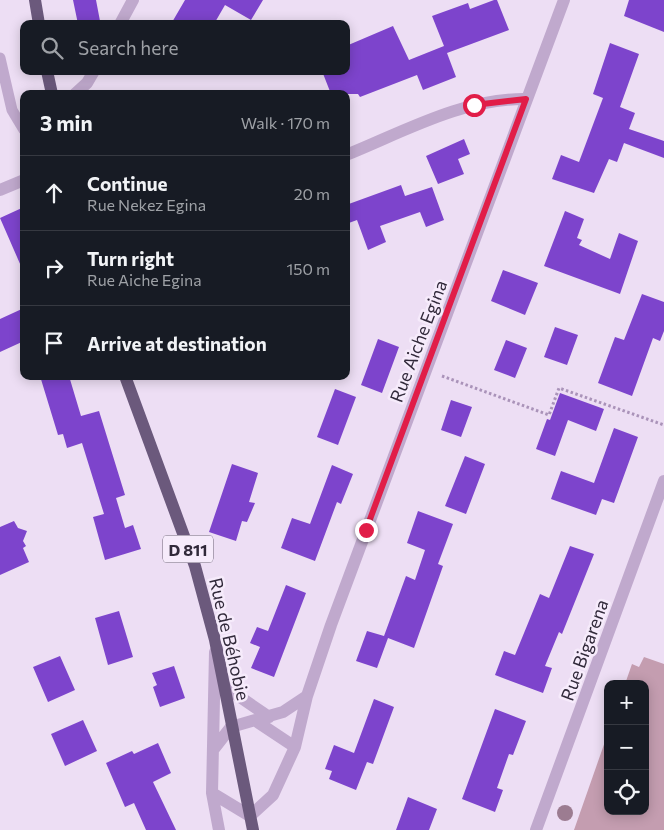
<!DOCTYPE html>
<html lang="en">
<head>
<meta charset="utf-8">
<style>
  :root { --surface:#171b24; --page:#242831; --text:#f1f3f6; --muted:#9ea1a6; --line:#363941 }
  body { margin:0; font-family:Commissioner,sans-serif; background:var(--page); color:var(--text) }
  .controls { position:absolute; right:15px; bottom:15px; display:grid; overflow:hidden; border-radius:10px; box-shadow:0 2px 12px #0003 }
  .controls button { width:45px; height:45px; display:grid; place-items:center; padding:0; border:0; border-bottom:1px solid var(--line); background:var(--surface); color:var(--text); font:25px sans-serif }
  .stop { position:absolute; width:15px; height:15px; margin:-11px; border:4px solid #e11d48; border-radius:50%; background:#fff }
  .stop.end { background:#e11d48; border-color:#fff; box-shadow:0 1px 5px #0008 }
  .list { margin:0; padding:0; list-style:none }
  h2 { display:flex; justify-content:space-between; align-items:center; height:65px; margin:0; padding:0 20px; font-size:21px }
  h2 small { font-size:16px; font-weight:400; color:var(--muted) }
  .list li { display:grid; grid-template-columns:32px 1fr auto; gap:15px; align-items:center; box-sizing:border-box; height:75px; padding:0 20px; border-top:1px solid var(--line) }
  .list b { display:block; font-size:19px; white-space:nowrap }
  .list p { margin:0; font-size:16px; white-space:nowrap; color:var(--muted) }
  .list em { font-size:16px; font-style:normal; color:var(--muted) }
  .icon { flex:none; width:28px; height:28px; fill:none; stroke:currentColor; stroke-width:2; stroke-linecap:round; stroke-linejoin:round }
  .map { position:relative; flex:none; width:664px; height:830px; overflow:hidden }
  .search { position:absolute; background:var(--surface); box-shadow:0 2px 12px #0003; left:20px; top:20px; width:330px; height:55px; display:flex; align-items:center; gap:12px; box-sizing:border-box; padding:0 18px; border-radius:10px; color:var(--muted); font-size:19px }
  .panel { position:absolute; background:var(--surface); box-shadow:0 2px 12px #0003; left:20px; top:90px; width:330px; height:290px; border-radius:10px }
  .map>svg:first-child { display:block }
  .green { fill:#c49db0 }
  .building { fill:#7d44cc }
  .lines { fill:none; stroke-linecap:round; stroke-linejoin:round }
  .path { stroke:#aa93b9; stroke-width:3; stroke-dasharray:2.5 2.5; stroke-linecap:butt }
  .service { stroke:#c0a9cd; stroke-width:11 }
  .minor { stroke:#c0a9cd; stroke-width:12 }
  .tertiary { stroke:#c0a9cd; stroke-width:12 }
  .primary { stroke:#6b597c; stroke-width:12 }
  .tree { fill:#9c7c91 }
  .route { stroke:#e11d48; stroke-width:6 }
  .labels { text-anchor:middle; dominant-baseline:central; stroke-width:5; stroke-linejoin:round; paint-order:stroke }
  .shield { fill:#f6ebfb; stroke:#6c6374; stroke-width:1 }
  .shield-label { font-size:16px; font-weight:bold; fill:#31293a }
  .street-label { font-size:18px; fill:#31293a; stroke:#f6ebfb }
</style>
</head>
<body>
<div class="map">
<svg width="664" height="830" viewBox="0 0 664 830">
  <rect width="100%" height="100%" fill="#eddef4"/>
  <path class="green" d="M 644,657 L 664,664 L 664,830 L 574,830 L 608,733 L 608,811 L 645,811 L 645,684 L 625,684 L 632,664 L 639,667 Z"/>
  <path class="building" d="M 73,0 L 96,0 L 100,21 L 78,24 Z
    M 185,0 L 263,0 L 251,20 L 225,5 L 214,24 L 171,24 Z
    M 494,0 L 497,0 L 509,30 L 447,53 L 456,77 L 423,90 L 417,75 L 360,97 L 358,94 L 331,94 L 322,71 L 346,71 L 346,46 L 393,26 L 409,60 L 444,46 L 432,16 L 468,3 L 470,9 Z
    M 629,0 L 664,0 L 664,32 L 624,16 Z
    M 610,43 L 639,54 L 620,107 L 635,113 L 629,129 L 664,141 L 664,158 L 624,143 L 617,162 L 609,159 L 594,193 L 552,179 L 561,155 L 579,162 L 603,98 L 593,94 Z
    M 464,139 L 470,154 L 458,159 L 464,174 L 438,184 L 426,156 Z
    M 401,185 L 405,196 L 432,187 L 444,220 L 426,227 L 420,212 L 380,226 L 386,242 L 368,250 L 357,220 L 346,224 L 346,205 Z
    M 24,207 L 24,273 L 0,218 Z
    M 565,211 L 584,219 L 577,238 L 582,240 L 579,245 L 610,259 L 619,233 L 638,241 L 620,294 L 544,266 Z
    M 503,270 L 538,283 L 525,315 L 491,301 Z
    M 642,294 L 664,302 L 664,331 L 660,341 L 653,338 L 632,396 L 598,383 L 615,337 L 624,340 Z
    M 24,308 L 24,341 L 0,352 L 0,319 Z
    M 555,327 L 578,335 L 567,365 L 544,357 Z
    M 378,339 L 399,347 L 382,393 L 361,385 Z
    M 506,340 L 527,348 L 515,378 L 494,370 Z
    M 40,376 L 69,376 L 81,416 L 99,411 L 125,495 L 116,498 L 125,528 L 133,525 L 141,549 L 105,560 L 93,517 L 104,514 L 82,443 L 67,448 L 63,434 L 58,435 Z
    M 335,389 L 356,397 L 338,445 L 317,437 Z
    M 560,393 L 604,409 L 596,431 L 568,420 L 555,456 L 536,449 L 547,419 L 550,420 Z
    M 451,400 L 472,407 L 461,437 L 441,430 Z
    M 614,428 L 638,437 L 614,503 L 602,499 L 596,515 L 551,499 L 561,471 L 594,483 Z
    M 465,456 L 485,464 L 466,514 L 445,506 Z
    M 232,464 L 258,473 L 249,502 L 255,503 L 247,522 L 242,521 L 236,541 L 209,532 Z
    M 332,465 L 353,474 L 341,504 L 337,502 L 315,561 L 281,548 L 292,518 L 310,524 Z
    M 418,511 L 453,524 L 438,564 L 443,566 L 414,648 L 388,638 L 377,668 L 356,661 L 367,631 L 384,636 L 406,576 L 415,580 L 425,550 L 407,543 Z
    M 14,521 L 18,528 L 27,531 L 23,541 L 26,546 L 23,548 L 29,562 L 0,575 L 0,527 Z
    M 570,546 L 594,554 L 562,634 L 559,632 L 545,666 L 552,668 L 543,693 L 495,675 L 504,651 L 515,655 L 540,594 L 549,598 Z
    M 286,585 L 306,593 L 274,677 L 251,668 L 260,647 L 250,643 L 257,627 L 268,631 Z
    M 119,611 L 133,657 L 108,665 L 95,618 Z
    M 60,656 L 75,690 L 48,702 L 33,667 Z
    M 174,666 L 185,698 L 160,707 L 153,687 L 157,685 L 152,673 Z
    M 374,699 L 394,707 L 373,764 L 367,762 L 356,790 L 329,779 L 332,771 L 325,769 L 334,745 L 354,753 Z
    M 495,709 L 526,721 L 513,755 L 509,754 L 497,788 L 503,790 L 495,812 L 462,799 Z
    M 83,720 L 97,751 L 65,766 L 51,734 Z
    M 158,743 L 171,773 L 153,782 L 176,830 L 146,830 L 134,803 L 125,807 L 106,763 L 132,751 L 134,754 Z
    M 408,797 L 437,809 L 429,830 L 396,830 Z"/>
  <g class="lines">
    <path class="path" d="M 442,376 L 549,415 L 559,388 L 664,425"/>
    <path class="service" d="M 0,58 L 12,110 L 24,130"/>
    <path class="minor" d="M 120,24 L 133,0
      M 75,94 L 87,83 L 94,71
      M 346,155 C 403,132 463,98 526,99
      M 0,190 L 24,180
      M 215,652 L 212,793 L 219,830
      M 213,750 L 231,727
      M 212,793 L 250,816
      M 536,830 L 664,481"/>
    <path class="tertiary" d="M 224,686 L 269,717
      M 256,721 L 295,747
      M 231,727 L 283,712 L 307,696
      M 250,816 L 273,795 L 295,747 L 307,696 L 331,625 L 564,0"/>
    <path class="primary" d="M 35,0 L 39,24
      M 47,71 L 52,94
      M 125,376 L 195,566 L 215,640 L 253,830"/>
  </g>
  <circle class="tree" cx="565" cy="813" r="8"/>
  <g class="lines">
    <path class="route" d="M 366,530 L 526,99 L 474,105"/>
  </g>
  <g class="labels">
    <rect class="shield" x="163" y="535.5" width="50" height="27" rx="4"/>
    <g class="shield-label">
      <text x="188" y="549">D 811</text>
    </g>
    <g class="street-label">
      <text transform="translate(418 341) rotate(-69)">Rue Aiche Egina</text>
      <text transform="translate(230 639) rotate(77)">Rue de Béhobie</text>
      <text transform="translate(584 650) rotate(-70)">Rue Bigarena</text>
    </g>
  </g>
</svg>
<div class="controls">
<button>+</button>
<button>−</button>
<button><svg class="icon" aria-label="locate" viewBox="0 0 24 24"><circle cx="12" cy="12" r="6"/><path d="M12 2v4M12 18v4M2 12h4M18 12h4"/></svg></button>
</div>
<div class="stop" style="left:474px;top:105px"></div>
<div class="stop end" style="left:366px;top:530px"></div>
<div class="search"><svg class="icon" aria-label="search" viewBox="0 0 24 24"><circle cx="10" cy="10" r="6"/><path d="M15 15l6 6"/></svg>Search here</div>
<section class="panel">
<h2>3 min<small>Walk · 170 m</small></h2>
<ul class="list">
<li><svg class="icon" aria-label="ahead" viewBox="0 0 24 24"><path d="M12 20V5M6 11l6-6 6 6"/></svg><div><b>Continue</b><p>Rue Nekez Egina</p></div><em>20 m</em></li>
<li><svg class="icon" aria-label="right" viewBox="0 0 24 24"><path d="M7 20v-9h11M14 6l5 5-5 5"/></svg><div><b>Turn right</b><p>Rue Aiche Egina</p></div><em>150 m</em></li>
<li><svg class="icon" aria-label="arrive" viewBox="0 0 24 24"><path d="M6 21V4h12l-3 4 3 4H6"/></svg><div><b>Arrive at destination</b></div></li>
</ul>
</section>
</div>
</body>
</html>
